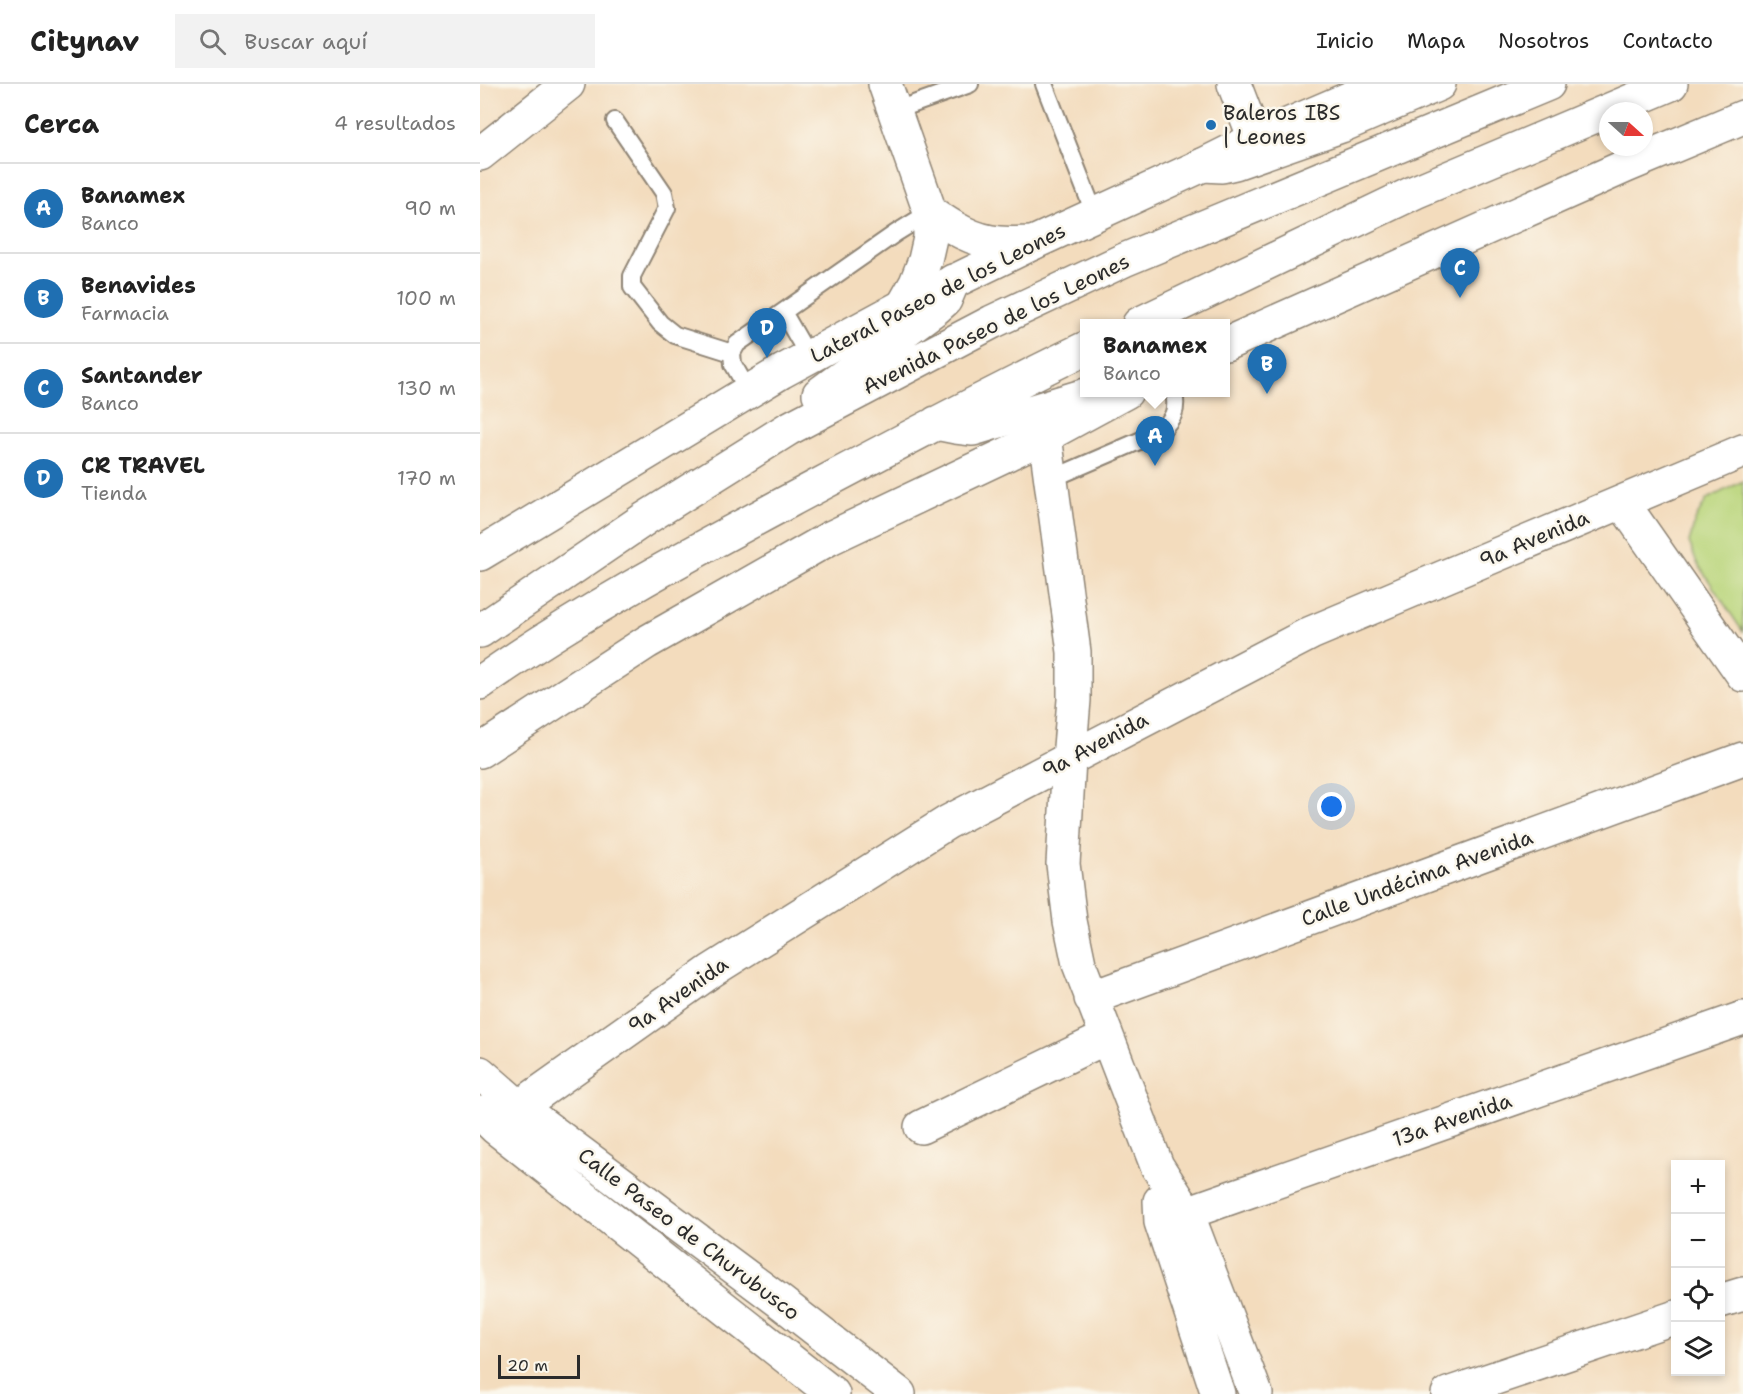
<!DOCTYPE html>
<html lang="es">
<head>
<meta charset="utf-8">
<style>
  :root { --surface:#fff; --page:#f2f2f2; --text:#222; --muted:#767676; --line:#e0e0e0; --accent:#1f6fb2 }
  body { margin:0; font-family:"Shantell Sans",sans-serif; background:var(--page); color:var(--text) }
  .controls { position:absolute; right:18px; bottom:18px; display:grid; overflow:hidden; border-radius:0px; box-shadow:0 3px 9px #0003 }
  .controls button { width:54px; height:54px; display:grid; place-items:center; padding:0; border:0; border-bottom:2px solid var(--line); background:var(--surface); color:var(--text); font:30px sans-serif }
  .compass { position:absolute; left:1119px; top:18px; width:54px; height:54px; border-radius:50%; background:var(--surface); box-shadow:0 3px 9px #0003; rotate:111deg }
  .scale { position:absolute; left:18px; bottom:15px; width:82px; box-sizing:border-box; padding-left:6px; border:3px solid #2b2b2b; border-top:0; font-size:16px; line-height:21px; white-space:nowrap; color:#2b2b2b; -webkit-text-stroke:4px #fbf7ec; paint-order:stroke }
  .you { position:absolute; left:852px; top:723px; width:21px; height:21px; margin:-15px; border:4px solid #fff; border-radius:50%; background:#1a73e8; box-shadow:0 0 0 9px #1a73e833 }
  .badge { display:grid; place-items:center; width:39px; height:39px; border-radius:50%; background:var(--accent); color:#fff; font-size:20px; font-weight:700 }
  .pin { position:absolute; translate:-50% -50px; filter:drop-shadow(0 2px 3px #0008) }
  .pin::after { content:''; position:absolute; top:32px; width:21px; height:18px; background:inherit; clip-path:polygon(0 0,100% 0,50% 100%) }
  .popup { position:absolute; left:600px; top:235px; width:150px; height:78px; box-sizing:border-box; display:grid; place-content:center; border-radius:0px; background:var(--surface); filter:drop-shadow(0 2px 4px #0005); font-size:20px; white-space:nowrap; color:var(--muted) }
  .popup b { font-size:22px; color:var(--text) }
  .popup::after { content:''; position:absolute; left:50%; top:100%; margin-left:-12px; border:12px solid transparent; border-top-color:var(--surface) }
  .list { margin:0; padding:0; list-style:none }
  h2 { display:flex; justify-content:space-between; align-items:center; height:78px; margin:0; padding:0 24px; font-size:26px }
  h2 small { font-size:20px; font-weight:400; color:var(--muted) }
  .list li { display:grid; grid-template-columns:39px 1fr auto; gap:18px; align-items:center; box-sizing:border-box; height:90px; padding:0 24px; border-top:2px solid var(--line) }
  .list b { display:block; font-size:22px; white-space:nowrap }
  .list p { margin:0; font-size:20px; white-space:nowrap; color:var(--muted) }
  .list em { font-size:20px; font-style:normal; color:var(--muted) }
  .icon { flex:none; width:33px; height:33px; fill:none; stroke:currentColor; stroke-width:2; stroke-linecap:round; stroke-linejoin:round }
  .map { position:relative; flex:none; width:1263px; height:1310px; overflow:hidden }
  header { display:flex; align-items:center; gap:36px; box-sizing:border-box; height:84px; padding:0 30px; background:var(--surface); border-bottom:2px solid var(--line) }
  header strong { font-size:28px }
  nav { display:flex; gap:33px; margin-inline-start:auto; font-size:21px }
  .search { width:420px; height:54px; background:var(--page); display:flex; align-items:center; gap:15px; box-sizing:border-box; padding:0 21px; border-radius:0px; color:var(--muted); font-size:22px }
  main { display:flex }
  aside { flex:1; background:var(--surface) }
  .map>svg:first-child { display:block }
  .green { fill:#bad57b; stroke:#728053; stroke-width:1.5 }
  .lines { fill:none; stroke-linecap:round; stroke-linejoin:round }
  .service-casing { stroke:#8f8474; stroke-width:20 }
  .minor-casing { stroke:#8f8474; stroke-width:36 }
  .tertiary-casing { stroke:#8f8474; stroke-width:36 }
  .primary-casing { stroke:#8f8474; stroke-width:36 }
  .service { stroke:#fff; stroke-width:16 }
  .minor { stroke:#fff; stroke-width:33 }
  .tertiary { stroke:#fff; stroke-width:33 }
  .primary { stroke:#fff; stroke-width:33 }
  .poi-dot { fill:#1f6fb2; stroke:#fbf7ec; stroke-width:2 }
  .labels { text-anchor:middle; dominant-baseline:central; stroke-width:5; stroke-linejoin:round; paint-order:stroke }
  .poi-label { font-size:21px; fill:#2b2b2b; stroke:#fbf7ec; text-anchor:start }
  .street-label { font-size:21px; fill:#2b2b2b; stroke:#fbf7ec }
</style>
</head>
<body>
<header>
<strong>Citynav</strong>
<div class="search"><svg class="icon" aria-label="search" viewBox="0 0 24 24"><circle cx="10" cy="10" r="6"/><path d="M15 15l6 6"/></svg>Buscar aquí</div>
<nav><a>Inicio</a><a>Mapa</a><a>Nosotros</a><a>Contacto</a></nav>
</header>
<main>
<aside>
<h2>Cerca<small>4 resultados</small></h2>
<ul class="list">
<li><span class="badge">A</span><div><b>Banamex</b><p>Banco</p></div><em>90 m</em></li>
<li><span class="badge">B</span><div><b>Benavides</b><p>Farmacia</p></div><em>100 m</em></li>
<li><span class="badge">C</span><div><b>Santander</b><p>Banco</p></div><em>130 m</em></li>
<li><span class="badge">D</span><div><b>CR TRAVEL</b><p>Tienda</p></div><em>170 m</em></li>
</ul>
</aside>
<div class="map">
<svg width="1263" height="1310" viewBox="0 0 1263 1310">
  <rect width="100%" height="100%" fill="#fbf7ec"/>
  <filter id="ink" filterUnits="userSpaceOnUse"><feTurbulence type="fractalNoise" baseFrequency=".0167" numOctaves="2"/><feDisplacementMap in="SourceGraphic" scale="12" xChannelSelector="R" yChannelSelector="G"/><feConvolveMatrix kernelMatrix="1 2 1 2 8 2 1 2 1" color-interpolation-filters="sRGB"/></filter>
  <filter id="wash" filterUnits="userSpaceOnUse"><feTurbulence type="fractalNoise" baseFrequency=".008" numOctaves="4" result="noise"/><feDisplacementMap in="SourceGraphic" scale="24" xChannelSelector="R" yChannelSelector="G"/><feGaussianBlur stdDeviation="1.35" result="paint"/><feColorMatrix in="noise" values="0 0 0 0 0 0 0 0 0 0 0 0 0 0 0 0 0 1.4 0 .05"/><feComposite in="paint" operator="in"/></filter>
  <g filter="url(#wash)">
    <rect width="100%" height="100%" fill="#f3dcbd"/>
    <path class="green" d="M 1263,397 L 1263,548 L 1217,479 L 1209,458 L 1216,434 L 1227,415 Z"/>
  </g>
  <g filter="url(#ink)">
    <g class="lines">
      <g class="service-casing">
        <path id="service" d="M 564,0 L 615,131
          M 414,27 L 490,0
          M 135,37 L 184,109 L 187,124 L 152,192 L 152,203 L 180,239 L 195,251 L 252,269
          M 303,228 L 329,273
          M 269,308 L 253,280 L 252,269 L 257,260 L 416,149 L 450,128
          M 571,395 L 680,348 C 693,334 698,328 694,308"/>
      </g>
      <g class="minor-casing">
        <path id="minor" d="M 405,0 L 450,128 L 450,154 L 445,176 L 436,199 L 423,222
          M 754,0 L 775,55
          M 0,70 L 88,0
          M 450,128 C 471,143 493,157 519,159 C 530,160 542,159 553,159
          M 565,352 L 594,568 L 594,616 L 589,675 L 583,780 L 590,837 L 599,880 L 677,1082 L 707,1129 L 776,1310
          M 1142,418 L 1263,591
          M 611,914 L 1263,675
          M 0,989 L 39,1023 L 298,1216 L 419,1310
          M 0,1029 L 16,1044 L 353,1310
          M 441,1043 L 627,953
          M 16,1044 L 39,1023 L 231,887 L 468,738 L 831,549 L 1263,367
          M 680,1117 L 681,1138 L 738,1310
          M 681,1138 L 1263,934"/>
      </g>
      <g class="tertiary-casing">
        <path id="tertiary" d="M 746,260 L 1146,82 L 1263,33
          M 0,470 L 301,288 L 423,222 L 553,159 L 723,81 L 775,55 L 903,0
          M 0,667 L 167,558 L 350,454 L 565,352 L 646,308
          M 1240,1217 L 1263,1210
          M 968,1310 L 1196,1233"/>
      </g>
      <g class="primary-casing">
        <path id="primary" d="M 723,81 L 742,82 L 755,79 L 861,42 L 959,0
          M 659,240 L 935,108 L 1191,0
          M 339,310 L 456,224 L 465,216 L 473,197
          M 456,339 L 476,343 L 493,345 L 616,308
          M 0,547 L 166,434 L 308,345 L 512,238 L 644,176 L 1068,0
          M 0,599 C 98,530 204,473 309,417 C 407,365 504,313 604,265"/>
      </g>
      <use href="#service" class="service"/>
      <use href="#minor" class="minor"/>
      <use href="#tertiary" class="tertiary"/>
      <use href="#primary" class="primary"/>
    </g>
  </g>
  <circle class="poi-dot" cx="731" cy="41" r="6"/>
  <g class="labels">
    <g class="poi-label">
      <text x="743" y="29">Baleros IBS<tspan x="743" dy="24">| Leones</tspan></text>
    </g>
    <g class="street-label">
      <text transform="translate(458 209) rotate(-27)">Lateral Paseo de los Leones</text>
      <text transform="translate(516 240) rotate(-26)">Avenida Paseo de los Leones</text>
      <text transform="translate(1054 455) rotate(-23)">9a Avenida</text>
      <text transform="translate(615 661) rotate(-28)">9a Avenida</text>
      <text transform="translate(937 794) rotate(-20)">Calle Undécima Avenida</text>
      <text transform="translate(198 911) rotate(-35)">9a Avenida</text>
      <text transform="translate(972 1036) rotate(-19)">13a Avenida</text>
      <text transform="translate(209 1150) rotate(37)">Calle Paseo de Churubusco</text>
    </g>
  </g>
</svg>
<div class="controls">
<button>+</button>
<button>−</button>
<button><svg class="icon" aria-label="locate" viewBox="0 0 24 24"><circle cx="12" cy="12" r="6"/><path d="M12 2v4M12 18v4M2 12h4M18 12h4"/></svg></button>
<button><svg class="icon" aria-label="layers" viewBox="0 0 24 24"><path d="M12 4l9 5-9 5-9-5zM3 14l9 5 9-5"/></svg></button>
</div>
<svg class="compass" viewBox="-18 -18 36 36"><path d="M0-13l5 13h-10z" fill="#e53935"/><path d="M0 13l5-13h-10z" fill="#767676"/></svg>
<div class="scale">20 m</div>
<div class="you"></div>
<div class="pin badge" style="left:675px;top:382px">A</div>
<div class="popup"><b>Banamex</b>Banco</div>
<div class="pin badge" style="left:787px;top:310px">B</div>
<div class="pin badge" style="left:980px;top:214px">C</div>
<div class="pin badge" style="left:287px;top:274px">D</div>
</div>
</main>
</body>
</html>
